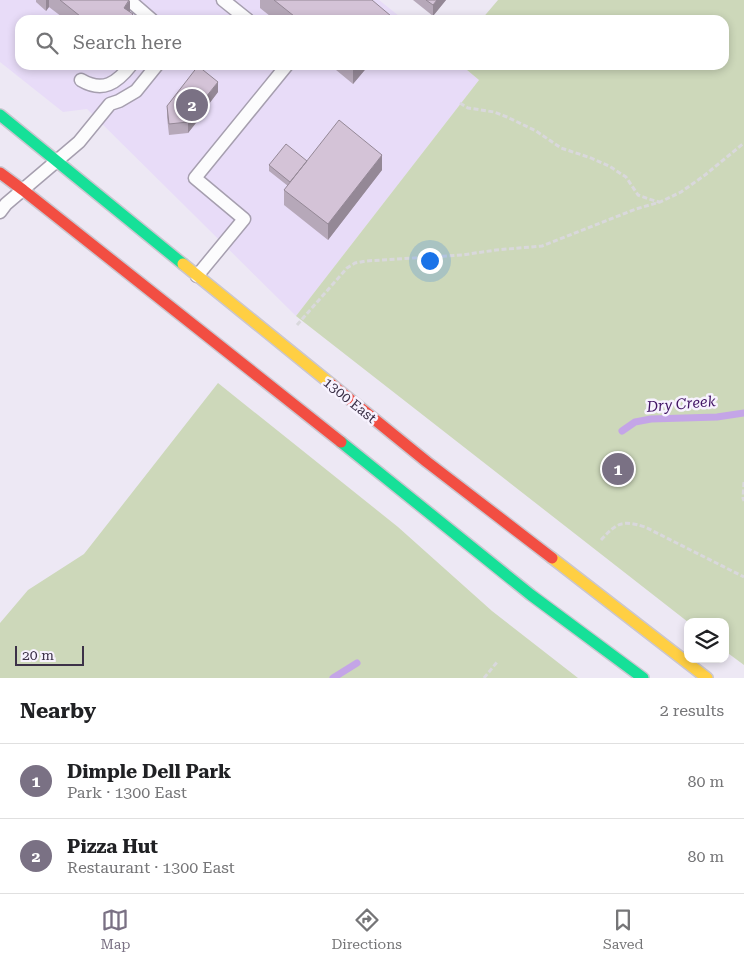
<!DOCTYPE html>
<html lang="en">
<head>
<meta charset="utf-8">
<style>
  :root { --surface:#fff; --page:#f2f2f2; --text:#202124; --muted:#757577; --line:#e0e0e0; --accent:#7a7184 }
  body { margin:0; font-family:"Roboto Serif",serif; background:var(--page); color:var(--text) }
  .controls { position:absolute; right:15px; bottom:15px; display:grid; overflow:hidden; border-radius:10px; box-shadow:0 2px 8px #0003 }
  .controls button { width:45px; height:45px; display:grid; place-items:center; padding:0; border:0; border-bottom:1px solid var(--line); background:var(--surface); color:var(--text); font:25px sans-serif }
  .scale { position:absolute; left:15px; bottom:12px; width:69px; box-sizing:border-box; padding-left:5px; border:2px solid #3c3148; border-top:0; font-size:14px; line-height:18px; white-space:nowrap; color:#3c3148; -webkit-text-stroke:4px #f7f2fe; paint-order:stroke }
  .you { position:absolute; left:429px; top:260px; width:18px; height:18px; margin:-12px; border:4px solid #fff; border-radius:50%; background:#1a73e8; box-shadow:0 0 0 8px #1a73e833 }
  .badge { display:grid; place-items:center; width:32px; height:32px; border-radius:50%; background:var(--accent); color:#fff; font-size:16px; font-weight:700 }
  .pin { position:absolute; translate:-50% -50%; border:2px solid #fff; box-shadow:0 1px 5px #0006 }
  .list { margin:0; padding:0; list-style:none }
  h2 { display:flex; justify-content:space-between; align-items:center; height:65px; margin:0; padding:0 20px; font-size:21px }
  h2 small { font-size:16px; font-weight:400; color:var(--muted) }
  .list li { display:grid; grid-template-columns:32px 1fr auto; gap:15px; align-items:center; box-sizing:border-box; height:75px; padding:0 20px; border-top:1px solid var(--line) }
  .list b { display:block; font-size:19px; white-space:nowrap }
  .list p { margin:0; font-size:16px; white-space:nowrap; color:var(--muted) }
  .list em { font-size:16px; font-style:normal; color:var(--muted) }
  .icon { flex:none; width:28px; height:28px; fill:none; stroke:currentColor; stroke-width:2; stroke-linecap:round; stroke-linejoin:round }
  .map { position:relative; flex:none; width:744px; height:678px; overflow:hidden }
  .search { position:absolute; background:var(--surface); box-shadow:0 2px 8px #0003; left:15px; right:15px; top:15px; height:55px; display:flex; align-items:center; gap:12px; box-sizing:border-box; padding:0 18px; border-radius:15px; color:var(--muted); font-size:19px }
  .sheet { height:215px; background:var(--surface) }
  nav { display:flex; justify-content:space-around; align-items:center; box-sizing:border-box; height:70px; border-top:1px solid var(--line); background:var(--surface); font-size:14px; color:var(--muted) }
  nav a { display:grid; justify-items:center; gap:2px }
  nav .on { color:var(--accent) }
  .map>svg:first-child { display:block }
  .built { fill:#e8dcf8 }
  .green { fill:#cdd8ba }
  .lines { fill:none; stroke-linecap:round; stroke-linejoin:round }
  .stream { stroke:#c4a5e7; stroke-width:7 }
  .lane-casing { stroke:#a69faf; stroke-width:15 }
  .fast-casing { stroke:#cac6cf; stroke-width:14 }
  .slow-casing { stroke:#cac6cf; stroke-width:14 }
  .jam-casing { stroke:#cac6cf; stroke-width:14 }
  .path { stroke:#d9d8dc; stroke-width:3; stroke-dasharray:5 2.5; stroke-linecap:butt }
  .lane { stroke:#fcfcfd; stroke-width:12 }
  .fast { stroke:#16e098; stroke-width:11 }
  .slow { stroke:#ffcf43; stroke-width:11 }
  .jam { stroke:#f24e42; stroke-width:11 }
  .wall { fill:#b6a8b9 }
  .shaded-wall { fill:#948896 }
  .building { fill:#d4c3d7; stroke:#948896 }
  .labels { text-anchor:middle; dominant-baseline:central; stroke-width:5; stroke-linejoin:round; paint-order:stroke }
  .street-label { font-size:14px; fill:#3c3148; stroke:#f7f2fe }
  .water-label { font-size:15px; font-style:italic; fill:#401363; stroke:#f7f2fe }
</style>
</head>
<body>
<div class="map">
<svg width="744" height="678" viewBox="0 0 744 678">
  <rect width="100%" height="100%" fill="#ede8f4"/>
  <path class="built" d="M 0,0 L 379,0 L 404,20 L 20,20 L 20,65 L 461,65 L 479,80 L 296,316 L 87,109 L 63,112 L 0,62 Z"/>
  <path class="green" d="M 498,0 L 744,0 L 744,665 L 725,651 L 725,622 L 688,622 L 296,316 L 479,80 L 461,65 L 724,65 L 724,20 L 481,20 Z
    M 218,383 L 398,527 L 492,611 L 578,678 L 0,678 L 0,623 L 28,590 L 84,554 Z"/>
  <g class="lines">
    <path class="stream" d="M 622,431 L 635,422 L 651,419 L 717,417 L 744,413
      M 333,678 L 357,663"/>
    <g class="lane-casing">
      <path id="lane" d="M 129,0 L 152,20
        M 223,0 L 248,20
        M 81,80 C 103,93 117,83 131,65
        M 0,212 L 6,204 L 79,142 L 110,104 L 119,101 L 136,91 L 157,65
        M 197,276 L 244,219 L 195,178 L 287,65"/>
    </g>
    <g class="fast-casing">
      <path id="fast" d="M 0,115 L 183,264
        M 341,442 L 531,595 L 643,678"/>
    </g>
    <g class="slow-casing">
      <path id="slow" d="M 183,264 L 331,384
        M 552,558 L 707,678"/>
    </g>
    <g class="jam-casing">
      <path id="jam" d="M 0,173 L 23,190 L 341,442
        M 331,384 L 427,462 L 552,558"/>
    </g>
    <path class="path" d="M 460,103 L 468,108 L 494,112 L 507,117 L 536,131 L 561,148 L 591,158 L 609,166 L 626,177 L 638,195 L 649,199 L 659,202
      M 297,325 L 347,268 L 355,263 L 366,261 L 462,255 L 496,250 L 542,246 L 636,209 L 660,202 L 681,192 L 705,175 L 744,143
      M 744,482 L 743,498 L 744,501
      M 601,540 C 617,522 623,520 645,527 L 744,577
      M 484,678 L 498,661"/>
    <use href="#lane" class="lane"/>
    <use href="#fast" class="fast"/>
    <use href="#slow" class="slow"/>
    <use href="#jam" class="jam"/>
  </g>
  <path class="wall" d="M 36,0 L 129,0 L 130,12 L 133,20 L 66,20 L 49,7 L 46,11 L 36,2 Z
    M 260,0 L 372,0 L 391,20 L 275,20 L 260,8 Z
    M 413,0 L 446,0 L 433,16 Z
    M 330,65 L 369,65 L 353,84 Z
    M 218,92 L 199,117 L 199,119 L 188,133 L 169,135 L 167,117 L 167,106 Z
    M 307,161 L 382,170 L 328,240 L 284,205 L 284,190 L 288,186 L 269,171 L 269,165 Z"/>
  <path class="shaded-wall" d="M 46,0 L 49,0 L 49,7 L 46,11 Z
    M 130,0 L 130,16 L 124,8 Z
    M 437,0 L 446,0 L 433,16 L 433,5 Z
    M 133,14 L 133,20 L 128,20 Z
    M 353,65 L 369,65 L 353,84 Z
    M 218,82 L 218,92 L 199,117 L 199,119 L 188,133 L 188,122 L 197,108 Z
    M 382,155 L 382,170 L 328,240 L 328,224 Z"/>
  <path class="building" d="M 60,0 L 129,0 L 124,8 L 133,14 L 128,20 L 85,20 Z
    M 274,0 L 372,0 L 391,16 L 389,18 L 391,19 L 390,20 L 299,20 Z
    M 426,0 L 437,0 L 433,5 Z
    M 198,66 L 218,82 L 197,108 L 199,109 L 188,122 L 169,124 L 167,106 Z
    M 339,120 L 382,155 L 328,224 L 284,190 Z
    M 286,144 L 307,161 L 290,182 L 269,165 Z"/>
  <g class="labels">
    <g class="street-label">
      <text transform="translate(350 400) rotate(39)">1300 East</text>
    </g>
    <g class="water-label">
      <text transform="translate(681 404) rotate(-5)">Dry Creek</text>
    </g>
  </g>
</svg>
<div class="controls">
<button><svg class="icon" aria-label="layers" viewBox="0 0 24 24"><path d="M12 4l9 5-9 5-9-5zM3 14l9 5 9-5"/></svg></button>
</div>
<div class="scale">20 m</div>
<div class="you"></div>
<div class="pin badge" style="left:618px;top:469px">1</div>
<div class="pin badge" style="left:192px;top:105px">2</div>
<div class="search"><svg class="icon" aria-label="search" viewBox="0 0 24 24"><circle cx="10" cy="10" r="6"/><path d="M15 15l6 6"/></svg>Search here</div>
</div>
<section class="sheet">
<h2>Nearby<small>2 results</small></h2>
<ul class="list">
<li><span class="badge">1</span><div><b>Dimple Dell Park</b><p>Park · 1300 East</p></div><em>80 m</em></li>
<li><span class="badge">2</span><div><b>Pizza Hut</b><p>Restaurant · 1300 East</p></div><em>80 m</em></li>
</ul>
</section>
<nav>
<a class="on"><svg class="icon" aria-label="map" viewBox="0 0 24 24"><path d="M3 6l6-2 6 2 6-2v14l-6 2-6-2-6 2zM9 4v14M15 6v14"/></svg>Map</a>
<a><svg class="icon" aria-label="directions" viewBox="0 0 24 24"><path d="M12 3l9 9-9 9-9-9zM9 14v-3h6M13 9l2 2-2 2"/></svg>Directions</a>
<a><svg class="icon" aria-label="saved" viewBox="0 0 24 24"><path d="M7 4h10v16l-5-4-5 4z"/></svg>Saved</a>
</nav>
</body>
</html>
